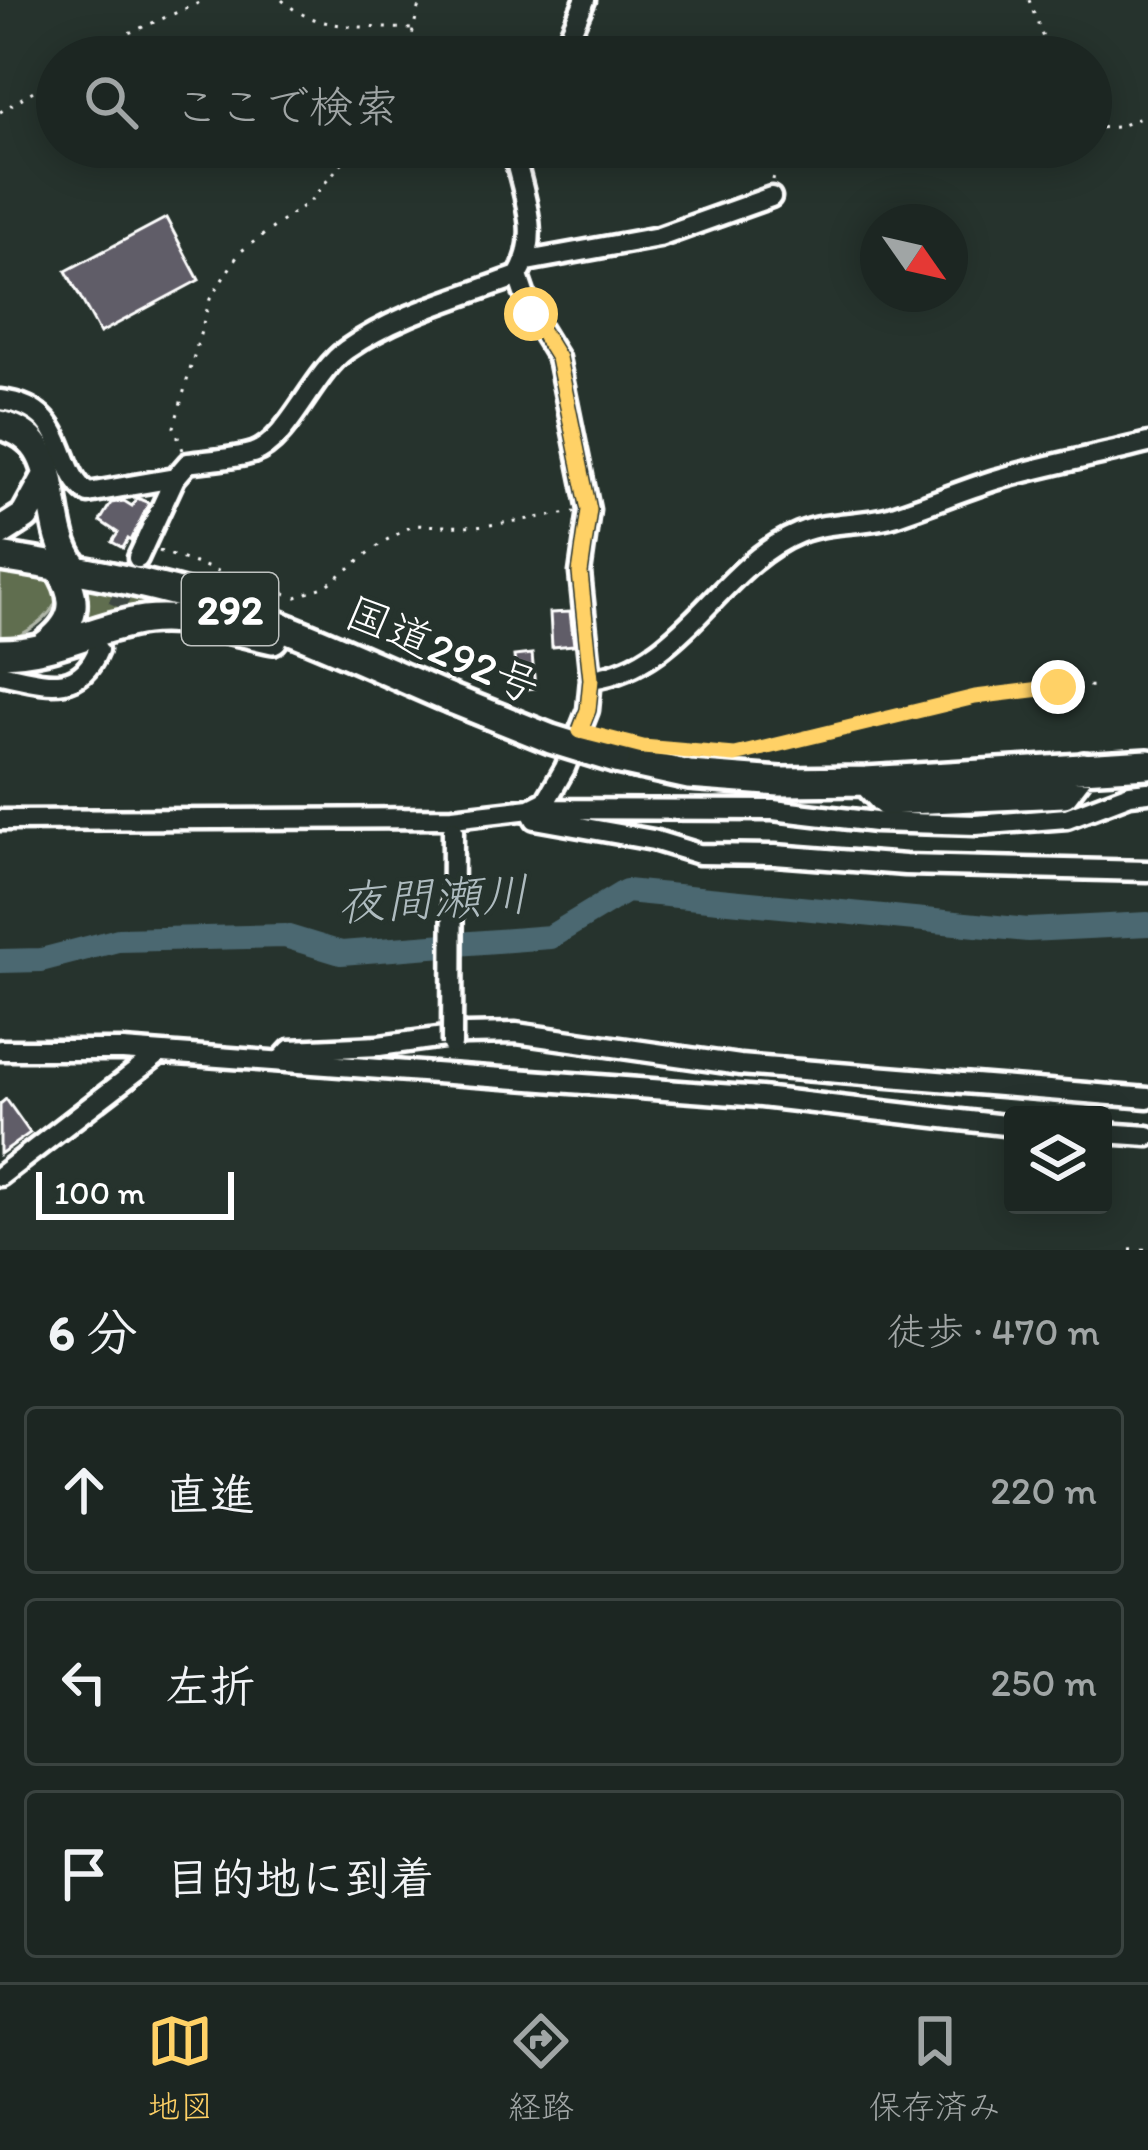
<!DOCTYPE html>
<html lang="ja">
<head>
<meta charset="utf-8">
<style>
  :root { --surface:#1c2622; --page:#29322f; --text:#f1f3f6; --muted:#a0a5a5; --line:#3a4340; --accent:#ffd166 }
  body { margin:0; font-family:Itim,"Klee One",sans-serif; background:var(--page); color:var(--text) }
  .controls { position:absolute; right:36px; bottom:36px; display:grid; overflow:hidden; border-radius:12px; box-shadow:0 6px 30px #0003 }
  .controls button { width:108px; height:108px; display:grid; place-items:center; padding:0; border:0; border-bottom:3px solid var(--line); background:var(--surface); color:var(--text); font:60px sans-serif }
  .compass { position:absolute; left:860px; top:204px; width:108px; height:108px; border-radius:50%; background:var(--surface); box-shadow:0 6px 30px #0003; rotate:124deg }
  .scale { position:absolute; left:36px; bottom:30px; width:198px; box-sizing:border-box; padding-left:12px; border:6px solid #fff; border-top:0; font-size:33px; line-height:42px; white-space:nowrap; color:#fff; -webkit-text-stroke:9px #26332d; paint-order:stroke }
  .stop { position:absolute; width:36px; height:36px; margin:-27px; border:9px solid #ffd166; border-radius:50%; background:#fff }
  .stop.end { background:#ffd166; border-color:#fff; box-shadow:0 3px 12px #0008 }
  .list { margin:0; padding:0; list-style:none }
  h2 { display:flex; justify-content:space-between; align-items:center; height:156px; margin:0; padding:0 48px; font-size:51px }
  h2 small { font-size:39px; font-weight:400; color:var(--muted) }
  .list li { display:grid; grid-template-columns:78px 1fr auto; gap:36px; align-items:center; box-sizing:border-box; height:168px; margin:0 24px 24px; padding:0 24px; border:3px solid var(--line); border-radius:12px }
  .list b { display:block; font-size:45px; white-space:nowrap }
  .list em { font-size:39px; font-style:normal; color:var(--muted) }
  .icon { flex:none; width:66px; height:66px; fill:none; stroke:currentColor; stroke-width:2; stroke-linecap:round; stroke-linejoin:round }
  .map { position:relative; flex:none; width:1148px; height:1250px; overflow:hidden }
  .search { position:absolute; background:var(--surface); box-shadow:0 6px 30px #0003; left:36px; right:36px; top:36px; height:132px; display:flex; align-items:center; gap:30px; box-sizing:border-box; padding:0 42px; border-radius:66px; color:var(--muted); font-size:45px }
  .sheet { height:732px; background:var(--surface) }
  nav { display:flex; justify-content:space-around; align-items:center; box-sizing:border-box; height:168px; border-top:3px solid var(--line); background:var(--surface); font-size:33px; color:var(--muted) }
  nav a { display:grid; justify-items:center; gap:6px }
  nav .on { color:var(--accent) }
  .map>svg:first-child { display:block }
  .green { fill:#606e50; stroke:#b0b6a8; stroke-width:3 }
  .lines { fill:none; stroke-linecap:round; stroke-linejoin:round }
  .river { stroke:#4b6871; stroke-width:24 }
  .building { fill:#605d67; stroke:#fff; stroke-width:3 }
  .minor-tunnel { stroke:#3c4742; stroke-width:18; stroke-dasharray:18 9; stroke-linecap:butt }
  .minor-casing { stroke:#fff; stroke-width:27 }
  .highway-casing { stroke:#fff; stroke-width:36 }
  .path { stroke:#fff; stroke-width:3; stroke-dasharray:3 9; stroke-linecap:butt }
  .minor { stroke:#26332d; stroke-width:18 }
  .highway { stroke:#26332d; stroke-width:27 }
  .minor-bridge-casing { stroke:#fff; stroke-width:27; stroke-linecap:butt }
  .highway-bridge-casing { stroke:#fff; stroke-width:36; stroke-linecap:butt }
  .minor-bridge { stroke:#26332d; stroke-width:18 }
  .highway-bridge { stroke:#26332d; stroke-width:27 }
  .route { stroke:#ffd166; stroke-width:15 }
  .labels { text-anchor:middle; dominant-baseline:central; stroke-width:9; stroke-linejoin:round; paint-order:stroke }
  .shield { fill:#26332d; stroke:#bec2c0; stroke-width:3 }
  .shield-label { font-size:42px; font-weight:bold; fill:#fff }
  .street-label { font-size:45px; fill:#fff; stroke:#26332d }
  .water-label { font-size:48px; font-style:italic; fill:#aebbbf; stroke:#26332d }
</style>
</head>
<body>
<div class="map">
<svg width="1148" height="1250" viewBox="0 0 1148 1250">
  <rect width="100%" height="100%" fill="#26332d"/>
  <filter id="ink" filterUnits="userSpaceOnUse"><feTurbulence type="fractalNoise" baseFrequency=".00833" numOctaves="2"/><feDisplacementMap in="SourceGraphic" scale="24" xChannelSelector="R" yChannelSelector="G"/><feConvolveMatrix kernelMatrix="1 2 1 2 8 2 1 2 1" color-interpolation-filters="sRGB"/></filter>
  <g filter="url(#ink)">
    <path class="green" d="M 0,567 C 13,569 38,568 48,577 C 79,603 23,639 0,642 Z
      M 73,579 L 207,612 L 62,633 Z"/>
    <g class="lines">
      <path class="river" d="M 0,961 L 41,960 L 118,940 L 285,936 L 341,953 L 550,937 L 626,891 L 1028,930 L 1148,924"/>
    </g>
    <path class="building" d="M 166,218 L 199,280 L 100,333 L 66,271 Z
      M 137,498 L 149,503 L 131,541 L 128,539 L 123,548 L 112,542 L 118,533 L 100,521 L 111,503 L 124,501 L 132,506 Z
      M 570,612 L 574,645 L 552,647 L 550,613 Z
      M 532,654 L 535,688 L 518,690 L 514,656 Z
      M 6,1099 L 30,1133 L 0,1154 L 0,1104 Z"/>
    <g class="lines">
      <path class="minor-tunnel" d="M 106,631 L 131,574"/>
      <g class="minor-casing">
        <path id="minor" d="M 560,57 L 585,0
          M 527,261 L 659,237 L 771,197
          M 518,276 L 531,314 L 558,358 L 589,510 L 580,573 L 591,679 L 588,710 L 565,768 L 546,801 L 532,808
          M 0,400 C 72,408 54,469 88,493 L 175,478 L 188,463 C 209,460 233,459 253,453 C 289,441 312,374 346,350 C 397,314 459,298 518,276 C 541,237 525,200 515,158 L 517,147
          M 138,558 L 175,478
          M 0,674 C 41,682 79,698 98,650
          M 591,679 C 684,667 718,566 799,533 C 828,521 860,525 890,517 C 925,506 960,491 995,480 C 1045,465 1097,456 1148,443
          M 532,813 L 535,819 L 653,840 L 699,854 L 775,855 L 905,865 L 1148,871
          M 0,820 L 453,818 L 530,809 L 773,810 L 875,822 L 976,825 L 1067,818 L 1130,794 L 1148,792
          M 0,1050 L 123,1050 L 761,1097 L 1013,1126
          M 280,1061 L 290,1050 L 379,1046 L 466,1034 L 516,1033 L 740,1065 L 1148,1098
          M 1103,1133 L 1148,1136
          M 0,1176 L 160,1053"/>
      </g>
      <g class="highway-casing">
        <path id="highway" d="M 0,425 C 71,441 38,522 75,568
          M 0,532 L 25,516 L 46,478
          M 0,557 C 91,571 183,589 270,622 C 331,645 390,673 449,698
          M 43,647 C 76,623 81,600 58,566
          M 0,653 C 57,653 92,627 145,620 C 188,615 231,630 273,639
          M 616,759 L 689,775 L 780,782 L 866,781 L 1148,764
          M 866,781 L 885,801 L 1064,793 L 1084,767"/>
      </g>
      <path class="path" d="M 282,0 C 316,32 367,26 412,29
        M 1029,0 L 1050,57
        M 88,57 L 124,35 L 206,0
        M 407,57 L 420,0
        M 0,112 L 57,76
        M 1091,124 L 1094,128 L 1118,127 L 1148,115
        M 454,147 L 465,155 L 503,149
        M 773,180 L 780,147
        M 183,450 L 174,427 L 210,299 L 240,252 L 311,200 L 355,147
        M 159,551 L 296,597 L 326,586 L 383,542 L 414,525 L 477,527 L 575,512
        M 712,755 C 739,756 759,747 785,742 C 864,727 942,698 1022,689 C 1047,687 1072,687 1097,686
        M 1130,1250 L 1148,1249"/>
      <use href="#minor" class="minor"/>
      <use href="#highway" class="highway"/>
      <g class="minor-bridge-casing">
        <path id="minor-bridge" d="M 452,1045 L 453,830"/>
      </g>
      <g class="highway-bridge-casing">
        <path id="highway-bridge" d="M 449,698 L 551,739 L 616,759"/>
      </g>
      <use href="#minor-bridge" class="minor-bridge"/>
      <use href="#highway-bridge" class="highway-bridge"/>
    </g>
  </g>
  <g class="lines" filter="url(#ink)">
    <path class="route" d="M 531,314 L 558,358 L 589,510 L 580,573 L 591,679 L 588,710 L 580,731 L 643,747 L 735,755 L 975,697 L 1058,687"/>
  </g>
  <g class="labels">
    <rect class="shield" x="182" y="573" width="96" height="72" rx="9"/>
    <g class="shield-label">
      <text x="230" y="609">292</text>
    </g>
    <g class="street-label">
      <text transform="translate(443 649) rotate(23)">国道292号</text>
    </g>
    <g class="water-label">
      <text transform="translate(433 898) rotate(-3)">夜間瀬川</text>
    </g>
  </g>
</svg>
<div class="controls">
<button><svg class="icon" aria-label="layers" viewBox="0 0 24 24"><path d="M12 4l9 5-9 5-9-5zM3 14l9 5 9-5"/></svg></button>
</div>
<svg class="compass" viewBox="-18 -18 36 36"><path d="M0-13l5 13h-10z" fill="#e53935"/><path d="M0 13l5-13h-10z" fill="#a0a5a5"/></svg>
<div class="scale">100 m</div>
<div class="stop" style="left:531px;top:314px"></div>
<div class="stop end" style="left:1058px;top:687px"></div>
<div class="search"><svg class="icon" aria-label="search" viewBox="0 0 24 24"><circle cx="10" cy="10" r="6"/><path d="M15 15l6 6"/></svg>ここで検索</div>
</div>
<section class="sheet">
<h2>6 分<small>徒歩 · 470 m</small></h2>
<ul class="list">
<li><svg class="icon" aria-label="ahead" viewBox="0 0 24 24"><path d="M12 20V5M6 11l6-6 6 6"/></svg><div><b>直進</b></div><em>220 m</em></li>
<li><svg class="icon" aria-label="left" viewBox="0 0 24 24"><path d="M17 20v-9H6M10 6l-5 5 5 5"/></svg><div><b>左折</b></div><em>250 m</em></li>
<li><svg class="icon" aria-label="arrive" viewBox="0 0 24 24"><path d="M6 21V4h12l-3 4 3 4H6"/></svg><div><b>目的地に到着</b></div></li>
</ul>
</section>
<nav>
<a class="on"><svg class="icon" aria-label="map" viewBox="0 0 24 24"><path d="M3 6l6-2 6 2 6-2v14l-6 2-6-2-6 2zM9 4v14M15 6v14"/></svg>地図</a>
<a><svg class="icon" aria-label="directions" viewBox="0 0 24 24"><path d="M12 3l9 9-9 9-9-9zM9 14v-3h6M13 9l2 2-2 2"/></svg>経路</a>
<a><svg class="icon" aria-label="saved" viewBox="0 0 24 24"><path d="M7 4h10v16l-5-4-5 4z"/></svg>保存済み</a>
</nav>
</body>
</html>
